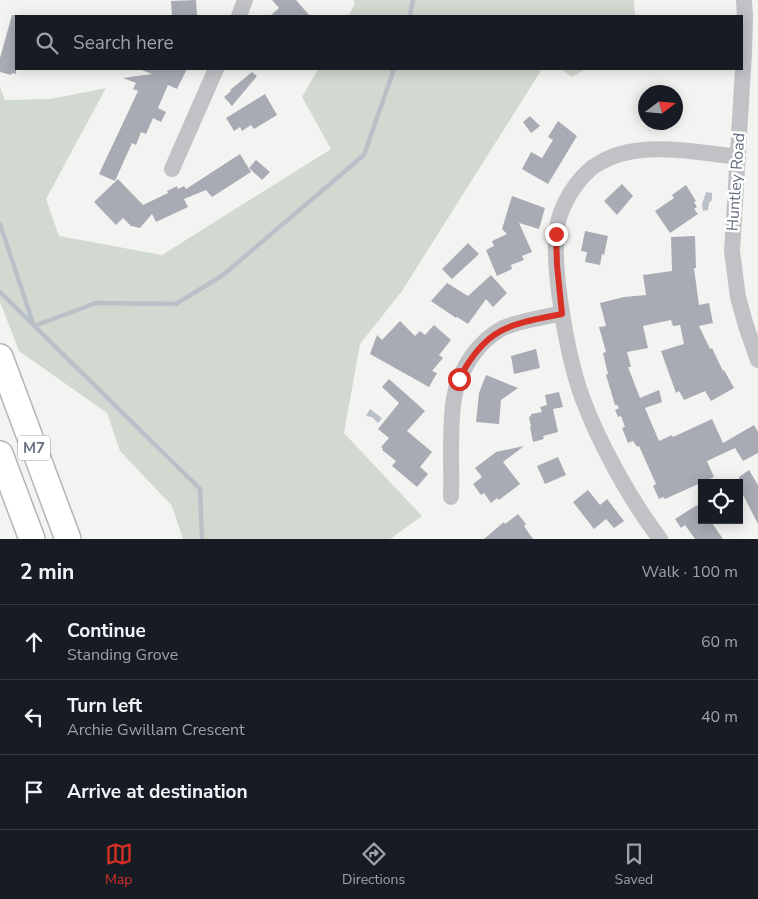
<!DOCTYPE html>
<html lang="en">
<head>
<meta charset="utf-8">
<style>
  :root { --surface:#171b24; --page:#20242c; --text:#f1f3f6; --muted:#9ea1a6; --line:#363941; --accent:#d93025 }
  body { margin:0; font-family:"Nunito Sans",sans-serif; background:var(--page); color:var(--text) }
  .controls { position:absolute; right:15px; bottom:15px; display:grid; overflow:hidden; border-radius:0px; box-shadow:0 2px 12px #0003 }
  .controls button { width:45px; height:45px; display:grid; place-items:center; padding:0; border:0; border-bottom:1px solid var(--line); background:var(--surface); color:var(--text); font:25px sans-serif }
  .compass { position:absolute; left:638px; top:85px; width:45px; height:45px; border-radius:50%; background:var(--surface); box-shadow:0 2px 12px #0003; rotate:74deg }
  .stop { position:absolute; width:15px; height:15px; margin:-11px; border:4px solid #d93025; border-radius:50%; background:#fff }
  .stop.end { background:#d93025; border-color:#fff; box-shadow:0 1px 5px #0008 }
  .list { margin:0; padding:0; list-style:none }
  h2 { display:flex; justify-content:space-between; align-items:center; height:65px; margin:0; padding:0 20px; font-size:21px }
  h2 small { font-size:16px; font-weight:400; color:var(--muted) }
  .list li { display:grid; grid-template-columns:32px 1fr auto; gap:15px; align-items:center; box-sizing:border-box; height:75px; padding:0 20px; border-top:1px solid var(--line) }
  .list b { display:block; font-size:19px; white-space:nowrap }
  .list p { margin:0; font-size:16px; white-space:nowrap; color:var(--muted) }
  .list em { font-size:16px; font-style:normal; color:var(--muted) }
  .icon { flex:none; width:28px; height:28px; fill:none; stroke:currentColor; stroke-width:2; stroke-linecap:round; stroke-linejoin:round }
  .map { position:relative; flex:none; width:758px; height:539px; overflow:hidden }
  .search { position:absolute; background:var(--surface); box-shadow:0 2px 12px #0003; left:15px; right:15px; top:15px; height:55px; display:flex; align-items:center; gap:12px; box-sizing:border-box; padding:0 18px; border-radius:0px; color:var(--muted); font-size:19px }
  .sheet { height:290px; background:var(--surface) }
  nav { display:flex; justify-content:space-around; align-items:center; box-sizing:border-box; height:70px; border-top:1px solid var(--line); background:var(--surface); font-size:14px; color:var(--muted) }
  nav a { display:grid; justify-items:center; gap:2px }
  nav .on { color:var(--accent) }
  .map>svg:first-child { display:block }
  .green { fill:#d2d9d1 }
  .water { fill:#bac0c7 }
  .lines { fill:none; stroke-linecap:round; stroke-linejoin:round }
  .stream { stroke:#bac0c7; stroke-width:4.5 }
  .building { fill:#a8abb3 }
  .highway-casing { stroke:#b3b5b9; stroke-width:28 }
  .minor { stroke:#c0c2c6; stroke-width:16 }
  .highway { stroke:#fff; stroke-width:25 }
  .route { stroke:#d93025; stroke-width:6 }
  .labels { text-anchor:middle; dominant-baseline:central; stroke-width:5; stroke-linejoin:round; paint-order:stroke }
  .shield { fill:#fff; stroke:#949aa5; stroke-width:1 }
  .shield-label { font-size:15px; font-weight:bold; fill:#666e7f }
  .street-label { font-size:16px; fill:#666e7f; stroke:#fff }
</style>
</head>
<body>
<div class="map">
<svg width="758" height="539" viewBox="0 0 758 539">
  <rect width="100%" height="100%" fill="#f3f4f1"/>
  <path class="green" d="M 354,0 L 634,0 L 635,16 L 348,16 L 354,5 Z
    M 318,69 L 542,69 L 402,291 L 360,344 L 344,433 L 422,516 L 390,539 L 183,539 L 172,506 L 120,451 L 107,413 L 19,351 L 0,302 L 0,87 L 5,100 L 51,99 L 106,88 L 46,199 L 59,236 L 162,255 L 331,149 L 302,97 Z
    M 561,69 L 586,69 L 572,77 Z"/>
  <path class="water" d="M 706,192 L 712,193 L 712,200 L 709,203 L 708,210 L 703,211 L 702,204 Z
    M 370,409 L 382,418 L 378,423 L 372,417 L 366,416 Z"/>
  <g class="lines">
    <path class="stream" d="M 410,16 L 413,0
      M 0,224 L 34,326 L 96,303 L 176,304 L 223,275 L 364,155 L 394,69
      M 0,292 L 200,489 L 202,539"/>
  </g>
  <path class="building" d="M 196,0 L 197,16 L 172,16 L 171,1 Z
    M 272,0 L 296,0 L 310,16 L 270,16 L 279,8 Z
    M 12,15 L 16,15 L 16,74 L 12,73 L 11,75 L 0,72 L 0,58 Z
    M 139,69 L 187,69 L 177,89 L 168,85 L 158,108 L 166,112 L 161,122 L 153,118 L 146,134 L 141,132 L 136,145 L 132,143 L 115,181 L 99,174 L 138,91 L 133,89 L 136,83 L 123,78 L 152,74 Z
    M 252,72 L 257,76 L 232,106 L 224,97 L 231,91 L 230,90 Z
    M 265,94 L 277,115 L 254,129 L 251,125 L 242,131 L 240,127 L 234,131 L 226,118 Z
    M 530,116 L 540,126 L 531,133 L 523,122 Z
    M 558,121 L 577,136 L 548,184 L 522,169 L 531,152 L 542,158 L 553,140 L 548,137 Z
    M 240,154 L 251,172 L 212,197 L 206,190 L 184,199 L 188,207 L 156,222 L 152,214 L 140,228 L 131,226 L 123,218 L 116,225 L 94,202 L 118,179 L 143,205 L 168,193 L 167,191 L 177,186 L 178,189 L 184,186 L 186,189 Z
    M 256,160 L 270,172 L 262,180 L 249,168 Z
    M 622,184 L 633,196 L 617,215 L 604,201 Z
    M 686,185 L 696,201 L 694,202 L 697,207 L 694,209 L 698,214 L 670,233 L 655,211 L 674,198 L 672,195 Z
    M 512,196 L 545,208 L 539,229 L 519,223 L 532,252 L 522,256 L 524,260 L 511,265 L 512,269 L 497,276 L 486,250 L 494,246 L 492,241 L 507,234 L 502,229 Z
    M 585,231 L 608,236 L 604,255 L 602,254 L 600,265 L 585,262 L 587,252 L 581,251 Z
    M 695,236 L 696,268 L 694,268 L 699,305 L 709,303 L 713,323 L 699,326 L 710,349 L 712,348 L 723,371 L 724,370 L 734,388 L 711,401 L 705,391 L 684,400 L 679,391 L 676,393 L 661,351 L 684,344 L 680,325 L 673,326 L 671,320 L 643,326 L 648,348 L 627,352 L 631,367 L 628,367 L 640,398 L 659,390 L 662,402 L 645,408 L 659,441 L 672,435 L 673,437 L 712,419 L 723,443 L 754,425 L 758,432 L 758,453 L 743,461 L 735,448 L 707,461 L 714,477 L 665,499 L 663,497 L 659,499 L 653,486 L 656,484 L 639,446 L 637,447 L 633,441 L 628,443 L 622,428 L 625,427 L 621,416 L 618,417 L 615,410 L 619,408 L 617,405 L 615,405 L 606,375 L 608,374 L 603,353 L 606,352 L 599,327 L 606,326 L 600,303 L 624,297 L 646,295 L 643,275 L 672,271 L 671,237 Z
    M 468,243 L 479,254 L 452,279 L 442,269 Z
    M 491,275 L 507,293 L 493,307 L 486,299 L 468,324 L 457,317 L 456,318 L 431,301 L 447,283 L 468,296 Z
    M 400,321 L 415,336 L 420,331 L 425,335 L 434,325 L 451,340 L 439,355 L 443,358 L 432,371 L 437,373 L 429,387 L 370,354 L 377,335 L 382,340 Z
    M 536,349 L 540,368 L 514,374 L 511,356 Z
    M 486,375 L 518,388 L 501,400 L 499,424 L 476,422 L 479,393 Z
    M 389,379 L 425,411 L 407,431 L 432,452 L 420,467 L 428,474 L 417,487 L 392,466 L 396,461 L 382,450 L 383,449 L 381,447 L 389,438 L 378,429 L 399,403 L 382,387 Z
    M 559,392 L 563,407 L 553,409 L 558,432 L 543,436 L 544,439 L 533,442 L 530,427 L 531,427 L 529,417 L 531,416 L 531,414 L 542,412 L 540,407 L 547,405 L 545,395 Z
    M 524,446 L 503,462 L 520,484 L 499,500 L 497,498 L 491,503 L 484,493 L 481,495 L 473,484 L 482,477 L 475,468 L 496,452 Z
    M 558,457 L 566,475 L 545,484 L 537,466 Z
    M 749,470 L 758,485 L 758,524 L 743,495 L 739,497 L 739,477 Z
    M 588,490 L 600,505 L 607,499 L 624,521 L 614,528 L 606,519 L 594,529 L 573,502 Z
    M 697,505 L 702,512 L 701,520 L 710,520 L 723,539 L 695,539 L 685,525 L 681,528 L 675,519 Z
    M 518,514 L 526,524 L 524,526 L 533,539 L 484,539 L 504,522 L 505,524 Z"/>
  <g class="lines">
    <g class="highway-casing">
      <path id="highway" d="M 0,357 L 68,539
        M 0,454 L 32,539"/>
    </g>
    <path class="minor" d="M 744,0 L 745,17 L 744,53 L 732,251 L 738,297 L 746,326 L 758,360
      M 239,16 L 245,0
      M 172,169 L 216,69
      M 451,497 C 452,466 449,427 454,398 C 459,370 478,341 503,328 C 521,320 543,318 562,313
      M 660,539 C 629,498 600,445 582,397 C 568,358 547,253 560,215 C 567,195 582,172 601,162 C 640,140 695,152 738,157"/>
    <use href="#highway" class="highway"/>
  </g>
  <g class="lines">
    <path class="route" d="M 459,379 C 486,327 510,324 562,314 L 557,265 L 556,234"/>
  </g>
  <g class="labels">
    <rect class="shield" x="18" y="435.5" width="32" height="25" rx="4"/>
    <g class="shield-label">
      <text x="34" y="448">M7</text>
    </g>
    <g class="street-label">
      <text transform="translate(736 182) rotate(-86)">Huntley Road</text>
    </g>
  </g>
</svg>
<div class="controls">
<button><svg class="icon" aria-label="locate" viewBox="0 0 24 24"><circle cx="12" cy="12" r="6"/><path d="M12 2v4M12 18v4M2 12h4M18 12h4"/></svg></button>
</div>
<svg class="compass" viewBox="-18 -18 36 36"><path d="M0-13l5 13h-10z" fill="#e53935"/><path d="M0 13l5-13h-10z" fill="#9ea1a6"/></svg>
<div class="stop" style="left:459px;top:379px"></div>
<div class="stop end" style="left:556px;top:234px"></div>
<div class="search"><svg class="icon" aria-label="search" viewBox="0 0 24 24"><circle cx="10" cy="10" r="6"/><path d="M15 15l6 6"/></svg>Search here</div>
</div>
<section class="sheet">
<h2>2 min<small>Walk · 100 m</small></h2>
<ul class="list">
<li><svg class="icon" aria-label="ahead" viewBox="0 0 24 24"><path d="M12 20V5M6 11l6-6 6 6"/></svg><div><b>Continue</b><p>Standing Grove</p></div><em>60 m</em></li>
<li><svg class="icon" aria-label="left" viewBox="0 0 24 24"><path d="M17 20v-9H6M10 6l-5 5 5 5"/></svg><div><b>Turn left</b><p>Archie Gwillam Crescent</p></div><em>40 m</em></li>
<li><svg class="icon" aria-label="arrive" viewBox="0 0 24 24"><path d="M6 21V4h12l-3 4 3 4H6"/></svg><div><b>Arrive at destination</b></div></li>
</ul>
</section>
<nav>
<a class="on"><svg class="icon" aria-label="map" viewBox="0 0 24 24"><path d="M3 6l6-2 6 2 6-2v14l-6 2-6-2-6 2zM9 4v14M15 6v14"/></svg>Map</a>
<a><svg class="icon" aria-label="directions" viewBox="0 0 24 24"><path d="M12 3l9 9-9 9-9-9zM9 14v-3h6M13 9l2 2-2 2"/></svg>Directions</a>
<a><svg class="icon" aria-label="saved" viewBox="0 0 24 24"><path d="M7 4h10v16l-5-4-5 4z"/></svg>Saved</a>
</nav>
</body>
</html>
